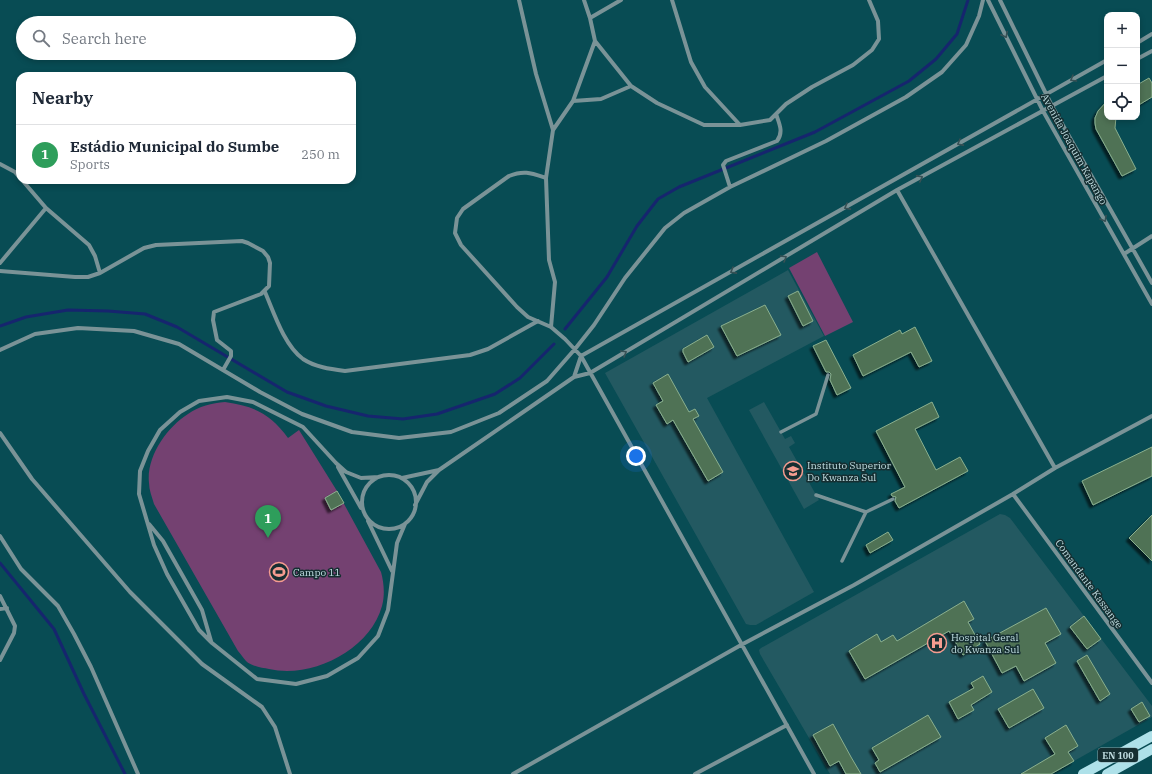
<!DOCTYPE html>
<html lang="en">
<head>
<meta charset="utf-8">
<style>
  :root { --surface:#fff; --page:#f2f2f3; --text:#1f2937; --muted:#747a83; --line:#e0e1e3; --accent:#2563eb }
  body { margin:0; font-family:"IBM Plex Serif",serif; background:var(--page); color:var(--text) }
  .controls { position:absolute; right:12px; top:12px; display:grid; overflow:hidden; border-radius:8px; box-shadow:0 2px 6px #0003 }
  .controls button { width:36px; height:36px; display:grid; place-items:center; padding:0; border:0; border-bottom:1px solid var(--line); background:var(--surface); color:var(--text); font:20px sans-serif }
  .you { position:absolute; left:636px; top:456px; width:14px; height:14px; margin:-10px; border:3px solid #fff; border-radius:50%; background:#1a73e8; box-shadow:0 0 0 6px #1a73e833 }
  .badge { display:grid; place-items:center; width:26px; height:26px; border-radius:50%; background:var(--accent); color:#fff; font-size:13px; font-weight:700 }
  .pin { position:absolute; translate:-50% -33px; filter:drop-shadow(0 1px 2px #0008) }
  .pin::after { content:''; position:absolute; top:21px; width:14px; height:12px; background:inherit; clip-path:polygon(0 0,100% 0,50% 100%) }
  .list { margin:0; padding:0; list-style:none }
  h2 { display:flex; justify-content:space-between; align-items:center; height:52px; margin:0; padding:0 16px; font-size:17px }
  h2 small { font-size:13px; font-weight:400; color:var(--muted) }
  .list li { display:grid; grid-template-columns:26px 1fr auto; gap:12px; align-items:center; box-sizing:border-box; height:60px; padding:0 16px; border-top:1px solid var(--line) }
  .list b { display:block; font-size:15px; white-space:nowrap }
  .list p { margin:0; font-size:13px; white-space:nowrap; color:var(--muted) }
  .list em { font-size:13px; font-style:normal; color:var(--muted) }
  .icon { flex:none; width:22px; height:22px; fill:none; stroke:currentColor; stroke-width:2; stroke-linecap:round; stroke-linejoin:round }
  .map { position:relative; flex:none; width:1152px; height:774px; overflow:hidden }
  .search { position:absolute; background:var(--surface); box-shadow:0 2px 6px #0003; left:16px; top:16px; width:340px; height:44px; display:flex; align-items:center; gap:10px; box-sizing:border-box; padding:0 14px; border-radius:22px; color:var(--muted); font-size:15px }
  .panel { position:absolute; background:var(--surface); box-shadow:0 2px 6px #0003; left:16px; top:72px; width:340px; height:112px; border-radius:12px }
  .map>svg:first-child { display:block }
  .built { fill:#235961 }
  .green { fill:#744171 }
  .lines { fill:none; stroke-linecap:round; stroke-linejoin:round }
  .stream { stroke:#16256e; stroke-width:3 }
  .building { fill:#4f7254; stroke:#8ab08f; filter:url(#shadow) }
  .pedestrian { stroke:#7a9397; stroke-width:3.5 }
  .minor { stroke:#7a9397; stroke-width:4 }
  .primary { stroke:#aee1e9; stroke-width:10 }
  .oneway { stroke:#385155 }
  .labels { text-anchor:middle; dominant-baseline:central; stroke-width:3; stroke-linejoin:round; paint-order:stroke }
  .shield { fill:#152e31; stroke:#8da8ac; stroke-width:1 }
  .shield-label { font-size:9px; font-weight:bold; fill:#c0dde1 }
  .street-label { font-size:10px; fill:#c0dde1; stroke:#152e31 }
  .poi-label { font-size:10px; fill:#c0dde1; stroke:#152e31; text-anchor:start }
</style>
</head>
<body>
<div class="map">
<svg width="1152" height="774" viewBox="0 0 1152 774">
  <defs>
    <filter id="shadow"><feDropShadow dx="-3" dy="3" stdDeviation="1" flood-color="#0009"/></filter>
  </defs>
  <rect width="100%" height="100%" fill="#084c54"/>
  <path class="built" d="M 788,270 L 824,336 L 707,398 L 814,592 L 756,625 L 750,625 L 746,624 L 605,373 Z
    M 764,402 L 785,439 L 791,436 L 795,443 L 789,447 L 819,500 L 804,509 L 749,410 Z
    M 1000,514 L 1005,515 L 1010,518 L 1152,706 L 1152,717 L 1051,774 L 830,774 L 760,654 L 759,650 L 761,648 Z"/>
  <path class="green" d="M 817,252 L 853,322 L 825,336 L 789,268 Z
    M 225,402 C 254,406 271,414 288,438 L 299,430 L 337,491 L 381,572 C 384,583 385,595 382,606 C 370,650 312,679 269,669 C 262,668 251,666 246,661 C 243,658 241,654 238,651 L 154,504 C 152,497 149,490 149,483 C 146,457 167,427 188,414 C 199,406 212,403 225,402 Z"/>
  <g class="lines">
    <path class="stream" d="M 0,326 L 26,317 L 68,310 L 108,311 L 145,314 L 177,327 L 287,392 L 326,406 L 368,416 L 403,419 L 437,414 L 495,394 L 520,378 L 554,344
      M 565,329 L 607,277 L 637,226 L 658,199 L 679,187 L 815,132 L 909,81 L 936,59 L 957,34 L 968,0
      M 0,563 L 54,629 L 84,694 L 125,774"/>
  </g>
  <path class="building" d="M 1149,78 L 1152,83 L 1152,97 L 1137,106 L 1137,85 Z
    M 1107,101 L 1107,117 L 1116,117 L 1115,128 L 1136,169 L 1122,176 L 1096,129 L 1095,123 L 1095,118 L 1098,111 Z
    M 798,291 L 813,321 L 803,326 L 788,296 Z
    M 765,305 L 781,335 L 737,356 L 721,326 Z
    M 915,327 L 932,361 L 919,367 L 911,352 L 863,376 L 853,355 L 900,330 L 902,334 Z
    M 707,335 L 714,347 L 688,362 L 683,352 L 683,349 Z
    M 826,340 L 851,388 L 837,395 L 830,380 L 831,374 L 829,372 L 826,372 L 813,346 Z
    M 668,374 L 689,412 L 695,409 L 699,416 L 693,419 L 723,472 L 708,481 L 673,420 L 667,424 L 656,405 L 663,401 L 653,383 Z
    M 932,402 L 939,417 L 915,429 L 936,470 L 960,457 L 968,471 L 899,508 L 895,501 L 896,497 L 892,496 L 891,494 L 905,487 L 876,431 Z
    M 1152,447 L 1152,476 L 1093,505 L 1082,481 Z
    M 337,491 L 344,503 L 331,510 L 325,498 Z
    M 1152,515 L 1152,561 L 1129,538 Z
    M 888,532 L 893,540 L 870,553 L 866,545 Z
    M 964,601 L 974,619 L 968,622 L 980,644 L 963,655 L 949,631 L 865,679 L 849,651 L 877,634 L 881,642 L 893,635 L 897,641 Z
    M 1046,608 L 1061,634 L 1045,643 L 1056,663 L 1024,681 L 1016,666 L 1002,673 L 985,641 Z
    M 1084,616 L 1101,639 L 1087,649 L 1070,627 Z
    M 1087,655 L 1110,694 L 1100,701 L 1077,661 Z
    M 983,676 L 992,692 L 971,705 L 974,710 L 958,719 L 949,702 L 974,688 L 971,683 Z
    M 1033,689 L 1044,708 L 1009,728 L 998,709 Z
    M 1142,702 L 1150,716 L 1139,722 L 1131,709 Z
    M 928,715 L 941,737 L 880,772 L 875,763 L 879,760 L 872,748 Z
    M 833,724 L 851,757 L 861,774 L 846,774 L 839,761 L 830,766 L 813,735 Z
    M 1066,725 L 1078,746 L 1068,752 L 1074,761 L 1051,774 L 1021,774 L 1055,754 L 1045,738 Z"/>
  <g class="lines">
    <path class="pedestrian" d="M 781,432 L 816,414 L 828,375
      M 816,495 L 866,512 L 893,499
      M 842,561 L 866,512"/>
    <path class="minor" d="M 519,0 L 536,74 L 553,130
      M 584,0 L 590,18 L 595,41
      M 672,0 L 691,62 L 705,87 L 740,125
      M 988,0 L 1043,111 L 1152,304
      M 1000,0 L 1052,106 L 1152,283
      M 590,18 L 621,0
      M 1137,43 L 1152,34
      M 1137,59 L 1152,51
      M 573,101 L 601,99 L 631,86
      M 0,164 L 15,172 L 20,178
      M 546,178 C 531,173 524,170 509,176 L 463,209 L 457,218 L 455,233 L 461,245 L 517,307 L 528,317 L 551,327 L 565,339 L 581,356 L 814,774
      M 730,187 L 723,165 L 726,161 L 777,141 C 784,132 779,123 776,114
      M 897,190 L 1055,468
      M 1124,254 L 1152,236
      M 0,263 L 46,208
      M 0,271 L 75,277 L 88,277 L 100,273 L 95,256 L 89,245 L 46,208 L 22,180
      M 100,273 L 144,248 L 156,245 L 242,241 L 248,243 L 263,251 L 268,257 L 270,263 L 269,286 L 261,294 L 214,312 L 213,320 L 217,340 L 231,351 L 231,356 L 223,370
      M 265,292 C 274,313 284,345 303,359 C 315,367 330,369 345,371 L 470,355 L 488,349 L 538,321
      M 551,327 L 555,282 L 549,260 L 546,178 L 553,130 L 573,101 L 595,41 L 631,86 L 657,103 L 704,125 L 740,125 L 770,120 L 786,104 L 812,87 L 853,65 L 872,50 L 879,39 L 878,21 L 869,0
      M 0,350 L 35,334 L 78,328 L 134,331 L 179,344 L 260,392 L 302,414 L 352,432 L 399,438 L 451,432 L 499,413 L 547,381 L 575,349 L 594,325 L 625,278 L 665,228 L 684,213 L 730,187 L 826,141 L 906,97 L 942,72 L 966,45 L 979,16 L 983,0
      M 574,377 L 581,356 L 1107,60
      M 0,433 L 32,479 L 130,592 L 202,664 L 262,707 L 275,727 L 290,774
      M 338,467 L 361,508
      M362 502a27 27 0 1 1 54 0a27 27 0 1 1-54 0Z
      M 379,477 L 361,478 L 346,472 L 336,463 L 303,427 L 253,402 L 227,397 L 199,401 L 180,412 L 160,430 L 148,451 L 140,471 L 139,494 L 154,545 L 167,574 L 199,630 L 212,643 L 257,679 L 296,684 L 327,676 L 358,658 L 378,636 L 388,610 L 397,543 L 405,524
      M 402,478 L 439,470
      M 1013,494 L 1152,683
      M 415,505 L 427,482 L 439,470 L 574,377 L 590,373 L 897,190 L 1107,76
      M 368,521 L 392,571
      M 149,524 L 163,541 L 202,610 L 211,641
      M 0,536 L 21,569 L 58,606 L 74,634 L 91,667 L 138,774
      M 0,596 L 15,626 L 14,633 L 0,660
      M 0,609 L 7,608
      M 513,774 L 741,645 L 854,585 L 1013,494 L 1055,468 L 1152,416
      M 695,774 L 787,725"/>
    <path class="primary" d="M 1083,774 L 1152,736
      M 1107,774 L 1152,749"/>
  </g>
  <defs><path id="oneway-chevron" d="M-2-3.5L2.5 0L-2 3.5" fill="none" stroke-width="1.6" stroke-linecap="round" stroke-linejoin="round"/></defs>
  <g class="oneway">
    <use href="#oneway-chevron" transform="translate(1005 35) rotate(63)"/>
    <use href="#oneway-chevron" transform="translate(1073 79) rotate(150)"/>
    <use href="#oneway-chevron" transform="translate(960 143) rotate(151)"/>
    <use href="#oneway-chevron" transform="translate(920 178) rotate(-28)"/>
    <use href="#oneway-chevron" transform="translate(847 207) rotate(151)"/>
    <use href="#oneway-chevron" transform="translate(1104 219) rotate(60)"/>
    <use href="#oneway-chevron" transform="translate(784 258) rotate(-31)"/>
    <use href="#oneway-chevron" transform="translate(733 271) rotate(151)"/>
    <use href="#oneway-chevron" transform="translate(624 353) rotate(-31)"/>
  </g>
  <defs>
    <g id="university-ring" transform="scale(1)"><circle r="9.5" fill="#152e31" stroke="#f59c90" stroke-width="1.5"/><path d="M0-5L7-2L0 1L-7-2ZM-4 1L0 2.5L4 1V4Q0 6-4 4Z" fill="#f59c90"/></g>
    <g id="stadium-ring" transform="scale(1)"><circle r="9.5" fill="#152e31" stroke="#f59c90" stroke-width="1.5"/><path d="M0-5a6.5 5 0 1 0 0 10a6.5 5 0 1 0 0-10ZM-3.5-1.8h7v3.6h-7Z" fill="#f59c90"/></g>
    <g id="hospital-ring" transform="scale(1)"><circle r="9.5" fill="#152e31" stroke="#f59c90" stroke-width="1.5"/><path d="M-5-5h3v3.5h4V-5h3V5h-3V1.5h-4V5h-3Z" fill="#f59c90"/></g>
  </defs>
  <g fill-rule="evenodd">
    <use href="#university-ring" x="793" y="471"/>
    <use href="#stadium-ring" x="279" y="572"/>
    <use href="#hospital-ring" x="937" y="643"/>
  </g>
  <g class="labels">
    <rect class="shield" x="1098" y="748" width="40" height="14" rx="3"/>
    <g class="shield-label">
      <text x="1118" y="755">EN 100</text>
    </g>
    <g class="street-label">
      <text transform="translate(1074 149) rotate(61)">Avenida Joaquim Kapango</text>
      <text transform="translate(1089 584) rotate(54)">Comandante Kassange</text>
    </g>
    <g class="poi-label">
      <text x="807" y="465">Instituto Superior<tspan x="807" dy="12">Do Kwanza Sul</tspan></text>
      <text x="293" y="572">Campo 11</text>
      <text x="951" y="637">Hospital Geral<tspan x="951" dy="12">do Kwanza Sul</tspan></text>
    </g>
  </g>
</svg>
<div class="controls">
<button>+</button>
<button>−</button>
<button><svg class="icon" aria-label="locate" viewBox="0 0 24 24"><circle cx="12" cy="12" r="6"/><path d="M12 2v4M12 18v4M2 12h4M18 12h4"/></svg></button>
</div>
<div class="you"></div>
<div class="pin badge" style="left:268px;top:538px;background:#2e9e5b">1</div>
<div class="search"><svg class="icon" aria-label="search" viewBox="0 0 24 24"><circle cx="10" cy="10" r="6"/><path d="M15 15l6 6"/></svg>Search here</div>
<section class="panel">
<h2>Nearby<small></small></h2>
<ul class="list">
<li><span class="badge" style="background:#2e9e5b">1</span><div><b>Estádio Municipal do Sumbe</b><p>Sports</p></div><em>250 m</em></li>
</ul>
</section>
</div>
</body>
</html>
